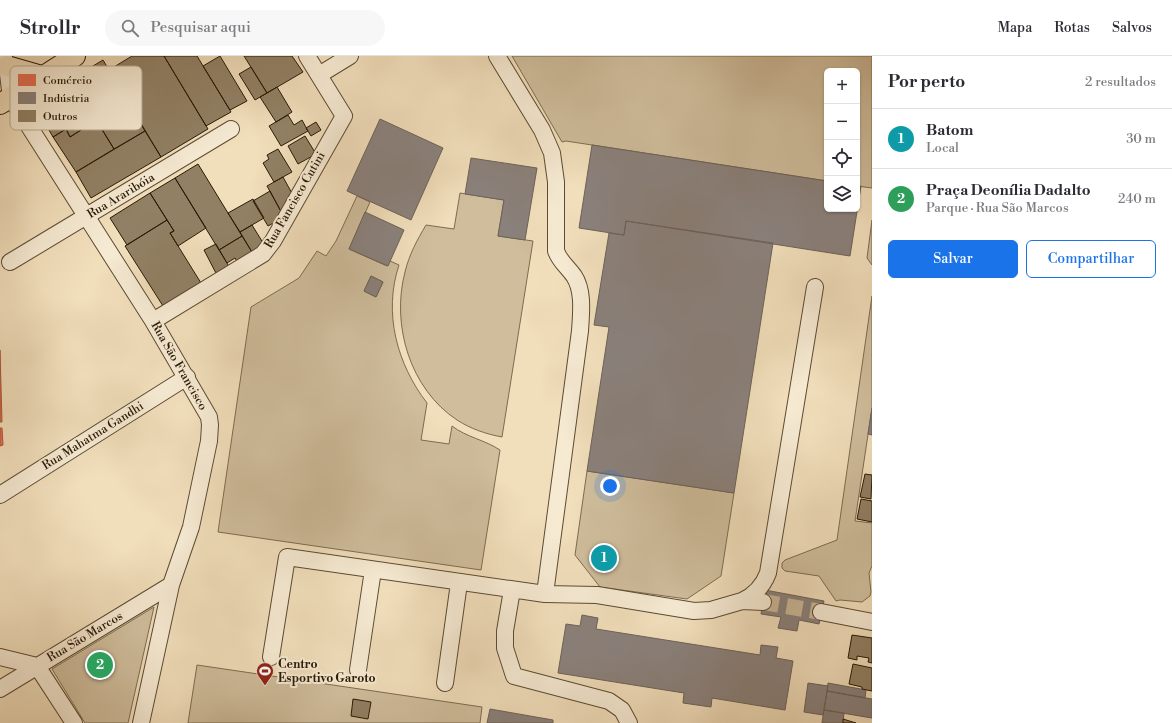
<!DOCTYPE html>
<html lang="pt">
<head>
<meta charset="utf-8">
<style>
  :root { --surface:#fff; --page:#f7f7f7; --text:#2b2b33; --muted:#7c7c81; --line:#e1e1e2; --accent:#1a73e8 }
  body { margin:0; font-family:"Libre Bodoni",serif; background:var(--page); color:var(--text) }
  .controls { position:absolute; right:12px; top:12px; display:grid; overflow:hidden; border-radius:6px; box-shadow:0 1px 3px #0004 }
  .controls button { width:36px; height:36px; display:grid; place-items:center; padding:0; border:0; border-bottom:1px solid var(--line); background:var(--surface); color:var(--text); font:20px sans-serif }
  .you { position:absolute; left:610px; top:430px; width:14px; height:14px; margin:-10px; border:3px solid #fff; border-radius:50%; background:#1a73e8; box-shadow:0 0 0 6px #1a73e833 }
  .badge { display:grid; place-items:center; width:26px; height:26px; border-radius:50%; background:var(--accent); color:#fff; font-size:13px; font-weight:700 }
  .pin { position:absolute; translate:-50% -50%; border:2px solid #fff; box-shadow:0 1px 4px #0006 }
  .list { margin:0; padding:0; list-style:none }
  h2 { display:flex; justify-content:space-between; align-items:center; height:52px; margin:0; padding:0 16px; font-size:17px }
  h2 small { font-size:13px; font-weight:400; color:var(--muted) }
  .list li { display:grid; grid-template-columns:26px 1fr auto; gap:12px; align-items:center; box-sizing:border-box; height:60px; padding:0 16px; border-top:1px solid var(--line) }
  .list b { display:block; font-size:15px; white-space:nowrap }
  .list p { margin:0; font-size:13px; white-space:nowrap; color:var(--muted) }
  .list em { font-size:13px; font-style:normal; color:var(--muted) }
  .actions { display:flex; gap:8px; padding:12px 16px }
  .actions a { flex:1; padding:9px 0; border:1px solid var(--accent); border-radius:6px; text-align:center; font-size:14px; color:var(--accent) }
  .actions .main { background:var(--accent); color:#fff }
  .icon { flex:none; width:22px; height:22px; fill:none; stroke:currentColor; stroke-width:2; stroke-linecap:round; stroke-linejoin:round }
  .map { position:relative; flex:none; width:872px; height:667px; overflow:hidden }
  header { display:flex; align-items:center; gap:24px; box-sizing:border-box; height:56px; padding:0 20px; background:var(--surface); border-bottom:1px solid var(--line) }
  header strong { font-size:19px }
  nav { display:flex; gap:22px; margin-inline-start:auto; font-size:14px }
  .search { width:280px; height:36px; background:var(--page); display:flex; align-items:center; gap:10px; box-sizing:border-box; padding:0 14px; border-radius:22px; color:var(--muted); font-size:15px }
  main { display:flex }
  aside { flex:1; background:var(--surface) }
  .map>svg:first-child { display:block }
  .green { fill:#cfbd9c; stroke:#7c6c50; fill-rule:evenodd }
  .shops { fill:#e76f51; stroke:#ae563a }
  .industry { fill:#8a817c; stroke:#6d6258 }
  .building { fill:#918064; stroke:#2a1a05 }
  .lines { fill:none; stroke-linecap:round; stroke-linejoin:round }
  .minor-tunnel { stroke:#c9b797; stroke-width:16; stroke-dasharray:16 8; stroke-linecap:butt }
  .minor-casing { stroke:#5c4b32; stroke-width:18 }
  .major-casing { stroke:#2a1a05; stroke-width:22 }
  .minor { stroke:#f6ead3; stroke-width:16 }
  .major { stroke:#f1debb; stroke-width:20 }
  .labels { text-anchor:middle; dominant-baseline:central; stroke-width:4; stroke-linejoin:round; paint-order:stroke }
  .street-label { font-size:12px; fill:#2a1a05; stroke:#f6ead3 }
  .poi-label { font-size:12px; font-weight:bold; fill:#2a1a05; stroke:#f6ead3; text-anchor:start }
  .key { fill:#f6ead3; stroke:#b9ac95; stroke-width:1 }
  .key-label { font-size:11px; fill:#2a1a05 }
</style>
</head>
<body>
<header>
<strong>Strollr</strong>
<div class="search"><svg class="icon" aria-label="search" viewBox="0 0 24 24"><circle cx="10" cy="10" r="6"/><path d="M15 15l6 6"/></svg>Pesquisar aqui</div>
<nav><a>Mapa</a><a>Rotas</a><a>Salvos</a></nav>
</header>
<main>
<div class="map">
<svg width="872" height="667" viewBox="0 0 872 667">
  <rect width="100%" height="100%" fill="#f1debb"/>
  <filter id="stains"><feTurbulence type="fractalNoise" baseFrequency=".005" numOctaves="4"/><feColorMatrix values="0 0 0 0 .2 0 0 0 0 .09 0 0 0 0 .02 0 0 0 .5 -.17"/></filter>
  <radialGradient id="worn" r=".72"><stop offset=".6" stop-color="#630" stop-opacity="0"/><stop offset="1" stop-color="#630" stop-opacity=".3"/></radialGradient>
  <path class="green" d="M 512,0 L 872,0 L 872,132 L 857,130 L 857,15 L 827,15 L 827,125 L 566,85 L 562,86 Z
    M 460,137 L 504,144 L 498,180 L 533,185 L 502,381 C 486,378 471,373 457,364 C 410,333 391,269 405,216 C 409,199 417,184 426,169 L 454,173 Z
    M 357,140 L 370,146 L 349,193 L 387,210 L 390,205 L 399,209 C 383,257 397,308 427,347 L 421,384 L 449,388 L 452,370 C 466,381 485,384 500,394 L 481,514 L 218,476 L 251,251 L 299,222 L 317,195 L 326,200 L 336,185 ZM 371,220 L 383,226 L 376,241 L 364,235 Z
    M 872,164 L 872,209 L 867,202 Z
    M 872,240 L 872,352 L 855,465 L 872,467 L 872,510 L 869,517 L 871,536 L 870,540 L 862,546 L 840,544 L 836,545 L 819,520 L 785,515 L 782,512 L 782,507 L 785,504 L 837,484 Z
    M 587,415 L 734,437 L 721,520 L 687,543 L 600,531 L 575,499 ZM 602,495 L 608,496 L 611,501 L 609,507 L 603,509 L 598,506 L 596,501 Z
    M 154,551 L 128,667 L 85,667 L 52,613 Z
    M 197,609 L 482,651 L 480,667 L 188,667 Z"/>
  <path class="shops" d="M 0,294 L 2,366 L 0,366 Z
    M 0,372 L 2,372 L 3,389 L 0,390 Z"/>
  <path class="industry" d="M 380,63 L 443,92 L 411,164 L 347,135 Z
    M 592,89 L 827,125 L 827,153 L 857,153 L 857,130 L 861,130 L 850,200 L 626,165 L 624,179 L 579,172 Z
    M 471,102 L 537,112 L 525,184 L 498,180 L 504,144 L 465,138 Z
    M 365,156 L 404,174 L 388,210 L 349,193 Z
    M 626,165 L 773,187 L 734,437 L 587,415 L 609,271 L 594,269 L 609,177 L 624,179 Z
    M 371,220 L 383,226 L 376,241 L 364,235 Z
    M 872,352 L 872,379 L 868,378 Z
    M597 502a7 7 0 1 1 14 0a7 7 0 1 1-14 0Z
    M 765,534 L 824,545 L 819,568 L 799,564 L 797,575 L 778,572 L 781,561 L 761,558 Z
    M 582,559 L 598,562 L 596,573 L 760,599 L 761,589 L 778,591 L 776,602 L 793,605 L 785,654 L 712,642 L 711,651 L 683,647 L 684,637 L 558,617 L 566,568 L 580,570 Z
    M 808,627 L 828,630 L 823,659 L 804,656 Z
    M 828,627 L 866,634 L 865,642 L 827,635 Z
    M 827,635 L 872,643 L 872,662 L 824,654 Z
    M 490,653 L 553,664 L 553,667 L 487,667 Z
    M 824,654 L 844,657 L 843,667 L 822,667 Z"/>
  <path class="building" d="M 132,0 L 164,0 L 208,73 L 161,101 L 109,14 Z
    M 164,0 L 197,0 L 231,56 L 206,70 Z
    M 220,0 L 247,45 L 230,54 L 203,10 Z
    M 244,0 L 292,0 L 303,16 L 267,37 Z
    M 103,4 L 145,75 L 114,93 L 87,49 L 75,56 L 70,48 L 66,49 L 81,74 L 70,81 L 66,73 L 53,81 L 35,50 L 36,44 Z
    M 251,11 L 267,37 L 255,44 L 239,18 Z
    M 277,31 L 292,56 L 276,66 L 260,41 Z
    M 70,48 L 75,56 L 87,49 L 114,93 L 76,116 L 53,81 L 66,73 L 70,81 L 81,74 L 66,49 Z
    M 288,59 L 294,69 L 302,64 L 308,75 L 281,90 L 269,70 Z
    M 316,66 L 321,74 L 311,80 L 306,72 Z
    M 145,75 L 161,101 L 91,142 L 76,116 Z
    M 305,80 L 316,98 L 298,108 L 288,90 Z
    M 278,93 L 292,116 L 274,126 L 263,107 L 269,103 L 267,99 Z
    M 198,108 L 242,180 L 219,194 L 175,122 Z
    M 283,121 L 294,141 L 284,161 L 267,130 Z
    M 175,122 L 206,172 L 178,190 L 170,177 L 174,175 L 150,137 Z
    M 270,135 L 284,161 L 268,170 L 253,145 Z
    M 150,137 L 167,164 L 127,189 L 110,162 Z
    M 253,143 L 264,162 L 240,176 L 228,157 Z
    M 167,164 L 174,175 L 170,177 L 201,227 L 163,250 L 125,190 Z
    M 252,169 L 265,190 L 255,201 L 240,176 Z
    M 242,180 L 255,201 L 240,210 L 235,202 L 227,207 L 219,194 Z
    M 216,188 L 231,214 L 218,221 L 204,194 Z
    M 865,418 L 872,419 L 871,443 L 860,441 Z
    M 861,443 L 872,445 L 872,466 L 857,463 Z
    M 852,579 L 872,582 L 872,607 L 868,606 L 869,602 L 857,600 L 857,604 L 848,602 Z
    M 853,608 L 872,612 L 872,635 L 862,633 L 862,631 L 849,628 Z
    M 353,643 L 371,646 L 368,663 L 351,660 Z
    M 843,663 L 856,667 L 843,667 Z"/>
  <g class="lines">
    <path class="minor-tunnel" d="M 763,546 L 821,556"/>
    <g class="minor-casing">
      <path id="minor" d="M 3,0 L 7,10 L 11,42 L 153,265 L 209,361 L 210,369 L 209,385 L 191,471 L 171,529 L 141,667
        M 497,0 L 542,74 L 552,97 L 556,126 L 556,195 C 560,206 567,210 574,220 C 584,235 581,258 580,275 L 545,538
        M 319,19 L 350,0
        M 10,206 L 231,73
        M 153,265 L 263,198 L 273,185 L 344,60 L 307,0
        M 0,439 L 187,321
        M 512,534 L 505,575 L 505,592 L 514,620 L 609,645 L 622,654 L 629,667
        M 742,545 C 755,539 763,530 768,517 L 815,231
        M 821,556 L 872,566
        M 0,601 L 37,610 L 74,667
        M 271,601 L 287,501 L 545,538 L 597,539 L 694,555 L 711,554 L 742,545 L 763,546
        M 358,614 L 373,514
        M 445,627 L 459,527
        M 0,633 L 171,529"/>
    </g>
    <g class="major-casing">
      <path id="major" d="M 7,10 L 42,20
        M 0,48 L 75,0"/>
    </g>
    <use href="#minor" class="minor"/>
    <use href="#major" class="major"/>
  </g>
  <defs>
    <g id="stadium-pin" transform="scale(0.9)"><path d="M0 17L-7.5 6A9.5 9.5 0 1 1 7.5 6Z" fill="#8f2418" stroke="#f6ead3"/><path d="M0-5a6.5 5 0 1 0 0 10a6.5 5 0 1 0 0-10ZM-3.5-1.8h7v3.6h-7Z" fill="#fff"/></g>
  </defs>
  <g fill-rule="evenodd">
    <use href="#stadium-pin" x="265" y="615"/>
  </g>
  <g class="labels">
    <g class="street-label">
      <text transform="translate(121 140) rotate(-31)">Rua Araribóia</text>
      <text transform="translate(295 144) rotate(-60)">Rua Fancisco Cutini</text>
      <text transform="translate(179 310) rotate(60)">Rua São Francisco</text>
      <text transform="translate(93 380) rotate(-32)">Rua Mahatma Gandhi</text>
      <text transform="translate(85 581) rotate(-31)">Rua São Marcos</text>
    </g>
    <g class="poi-label">
      <text x="278" y="608">Centro<tspan x="278" dy="14">Esportivo Garoto</tspan></text>
    </g>
  </g>
  <rect x="10" y="10" width="132" height="64" rx="6" class="key"/>
  <rect x="18" y="18" width="18" height="12" fill="#e76f51"/>
  <rect x="18" y="36" width="18" height="12" fill="#8a817c"/>
  <rect x="18" y="54" width="18" height="12" fill="#918064"/>
  <g class="key-label">
    <text x="43" y="28">Comércio</text>
    <text x="43" y="46">Indústria</text>
    <text x="43" y="64">Outros</text>
  </g>
  <rect width="100%" height="100%" filter="url(#stains)"/>
  <rect width="100%" height="100%" fill="url(#worn)"/>
</svg>
<div class="controls">
<button>+</button>
<button>−</button>
<button><svg class="icon" aria-label="locate" viewBox="0 0 24 24"><circle cx="12" cy="12" r="6"/><path d="M12 2v4M12 18v4M2 12h4M18 12h4"/></svg></button>
<button><svg class="icon" aria-label="layers" viewBox="0 0 24 24"><path d="M12 4l9 5-9 5-9-5zM3 14l9 5 9-5"/></svg></button>
</div>
<div class="you"></div>
<div class="pin badge" style="left:604px;top:502px;background:#0f9aa8">1</div>
<div class="pin badge" style="left:100px;top:609px;background:#2e9e5b">2</div>
</div>
<aside>
<h2>Por perto<small>2 resultados</small></h2>
<ul class="list">
<li><span class="badge" style="background:#0f9aa8">1</span><div><b>Batom</b><p>Local</p></div><em>30 m</em></li>
<li><span class="badge" style="background:#2e9e5b">2</span><div><b>Praça Deonília Dadalto</b><p>Parque · Rua São Marcos</p></div><em>240 m</em></li>
</ul>
<div class="actions"><a class="main">Salvar</a><a>Compartilhar</a></div>
</aside>
</main>
</body>
</html>
